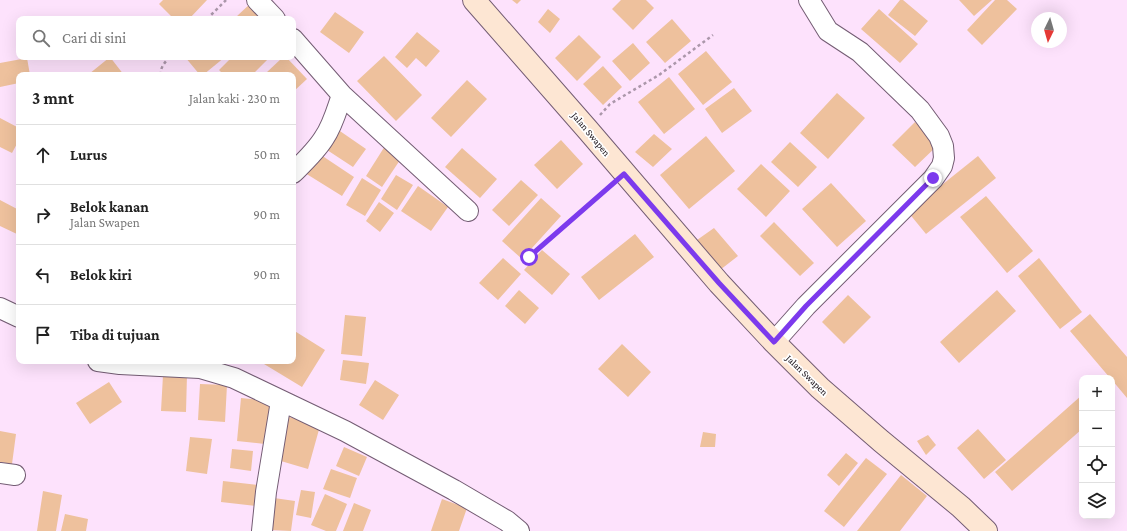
<!DOCTYPE html>
<html lang="id">
<head>
<meta charset="utf-8">
<style>
  :root { --surface:#fff; --page:#f6f6f6; --text:#222; --muted:#767676; --line:#e0e0e0 }
  body { margin:0; font-family:"Crimson Pro",serif; background:var(--page); color:var(--text) }
  .controls { position:absolute; right:12px; bottom:12px; display:grid; overflow:hidden; border-radius:8px; box-shadow:0 4px 16px #0002 }
  .controls button { width:36px; height:36px; display:grid; place-items:center; padding:0; border:0; border-bottom:1px solid var(--line); background:var(--surface); color:var(--text); font:20px sans-serif }
  .compass { position:absolute; left:1031px; top:12px; width:36px; height:36px; border-radius:50%; background:var(--surface); box-shadow:0 4px 16px #0002; rotate:185deg }
  .stop { position:absolute; width:12px; height:12px; margin:-9px; border:3px solid #7c3aed; border-radius:50%; background:#fff }
  .stop.end { background:#7c3aed; border-color:#fff; box-shadow:0 1px 4px #0008 }
  .list { margin:0; padding:0; list-style:none }
  h2 { display:flex; justify-content:space-between; align-items:center; height:52px; margin:0; padding:0 16px; font-size:17px }
  h2 small { font-size:13px; font-weight:400; color:var(--muted) }
  .list li { display:grid; grid-template-columns:26px 1fr auto; gap:12px; align-items:center; box-sizing:border-box; height:60px; padding:0 16px; border-top:1px solid var(--line) }
  .list b { display:block; font-size:15px; white-space:nowrap }
  .list p { margin:0; font-size:13px; white-space:nowrap; color:var(--muted) }
  .list em { font-size:13px; font-style:normal; color:var(--muted) }
  .icon { flex:none; width:22px; height:22px; fill:none; stroke:currentColor; stroke-width:2; stroke-linecap:round; stroke-linejoin:round }
  .map { position:relative; flex:none; width:1127px; height:531px; overflow:hidden }
  .search { position:absolute; background:var(--surface); box-shadow:0 4px 16px #0002; left:16px; top:16px; width:280px; height:44px; display:flex; align-items:center; gap:10px; box-sizing:border-box; padding:0 14px; border-radius:8px; color:var(--muted); font-size:15px }
  .panel { position:absolute; background:var(--surface); box-shadow:0 4px 16px #0002; left:16px; top:72px; width:280px; height:292px; border-radius:8px }
  .map>svg:first-child { display:block }
  .building { fill:#eec19d }
  .lines { fill:none; stroke-linecap:round; stroke-linejoin:round }
  .minor-casing { stroke:#735c73; stroke-width:22 }
  .secondary-casing { stroke:#735c73; stroke-width:24 }
  .path { stroke:#ab97aa; stroke-width:2.5; stroke-dasharray:3 3; stroke-linecap:butt }
  .minor { stroke:#fff; stroke-width:20 }
  .secondary { stroke:#fde6d3; stroke-width:22 }
  .route { stroke:#7c3aed; stroke-width:5 }
  .labels { text-anchor:middle; dominant-baseline:central; stroke-width:3.5; stroke-linejoin:round; paint-order:stroke }
  .street-label { font-size:10px; fill:#130b13; stroke:#fff }
</style>
</head>
<body>
<div class="map">
<svg width="1127" height="531" viewBox="0 0 1127 531">
  <rect width="100%" height="100%" fill="#fde2fc"/>
  <path class="building" d="M 163,0 L 207,0 L 189,19 L 174,19 L 159,4 Z
    M 512,0 L 521,0 L 517,4 Z
    M 621,0 L 646,0 L 654,8 L 633,30 L 612,9 Z
    M 900,0 L 903,0 L 928,21 L 915,36 L 888,15 Z
    M 959,0 L 992,0 L 974,16 Z
    M 995,0 L 1007,0 L 1017,9 L 982,45 L 967,30 Z
    M 252,2 L 262,15 L 258,19 L 238,19 L 236,17 Z
    M 548,9 L 560,19 L 550,33 L 538,22 Z
    M 879,9 L 918,44 L 900,63 L 861,29 Z
    M 335,12 L 364,32 L 349,53 L 320,32 Z
    M 672,19 L 691,41 L 665,63 L 646,42 Z
    M 417,32 L 440,51 L 426,67 L 416,58 L 407,68 L 395,57 Z
    M 579,35 L 601,57 L 577,81 L 555,58 Z
    M 633,43 L 650,63 L 630,81 L 612,61 Z
    M 706,51 L 732,82 L 703,105 L 678,74 Z
    M 384,56 L 422,95 L 396,121 L 357,81 Z
    M 110,57 L 124,75 L 90,75 L 89,74 Z
    M 185,57 L 225,57 L 203,75 L 200,75 Z
    M 232,57 L 268,57 L 269,58 L 252,75 L 224,75 L 219,70 Z
    M 283,57 L 286,57 L 307,79 L 293,92 L 293,75 L 267,75 L 266,73 Z
    M 27,58 L 30,75 L 19,75 L 19,83 L 0,87 L 0,63 Z
    M 603,66 L 622,87 L 603,105 L 583,84 Z
    M 669,77 L 695,109 L 664,134 L 638,102 Z
    M 467,80 L 487,99 L 451,137 L 431,118 Z
    M 734,88 L 752,111 L 722,133 L 705,109 Z
    M 837,93 L 865,118 L 828,159 L 800,133 Z
    M 0,118 L 19,128 L 19,140 L 12,153 L 0,147 Z
    M 915,122 L 938,145 L 915,167 L 892,145 Z
    M 337,129 L 366,149 L 353,167 L 324,148 Z
    M 654,134 L 672,149 L 653,167 L 635,152 Z
    M 706,136 L 735,171 L 689,209 L 660,175 Z
    M 561,140 L 583,164 L 557,189 L 534,165 Z
    M 790,142 L 817,167 L 798,187 L 771,162 Z
    M 385,146 L 402,157 L 382,187 L 366,176 Z
    M 462,148 L 497,179 L 480,198 L 445,167 Z
    M 318,153 L 354,177 L 342,196 L 305,173 Z
    M 978,156 L 996,178 L 926,234 L 908,212 Z
    M 761,164 L 790,191 L 766,217 L 737,189 Z
    M 396,175 L 413,185 L 397,210 L 381,199 Z
    M 362,178 L 381,190 L 365,216 L 346,205 Z
    M 521,180 L 538,195 L 509,226 L 492,210 Z
    M 831,183 L 866,221 L 837,247 L 802,209 Z
    M 418,186 L 448,207 L 431,231 L 401,211 Z
    M 986,196 L 1033,251 L 1007,273 L 960,217 Z
    M 541,198 L 561,216 L 522,259 L 502,241 Z
    M 0,200 L 19,210 L 19,235 L 0,226 Z
    M 379,202 L 394,213 L 380,232 L 366,221 Z
    M 774,222 L 814,263 L 800,276 L 760,236 Z
    M 714,228 L 738,256 L 720,270 L 697,240 Z
    M 635,234 L 654,257 L 599,300 L 581,277 Z
    M 542,250 L 570,274 L 552,295 L 524,270 Z
    M 503,258 L 521,274 L 498,300 L 479,283 Z
    M 1039,258 L 1082,312 L 1060,329 L 1018,276 Z
    M 519,290 L 539,308 L 525,324 L 505,306 Z
    M 997,290 L 1016,311 L 959,363 L 940,342 Z
    M 848,295 L 871,317 L 844,344 L 822,322 Z
    M 1090,314 L 1127,357 L 1127,398 L 1112,380 L 1112,378 L 1110,378 L 1070,331 Z
    M 345,315 L 366,317 L 362,356 L 341,354 Z
    M 293,330 L 325,350 L 302,387 L 264,364 L 266,361 L 293,361 Z
    M 622,344 L 651,372 L 628,397 L 598,369 Z
    M 343,360 L 369,363 L 366,384 L 340,380 Z
    M 163,375 L 187,375 L 186,412 L 161,411 Z
    M 375,380 L 399,395 L 383,420 L 359,405 Z
    M 109,382 L 122,402 L 90,424 L 76,403 Z
    M 200,384 L 227,385 L 225,422 L 198,420 Z
    M 1082,395 L 1082,429 L 1012,491 L 995,472 Z
    M 241,398 L 270,401 L 265,444 L 237,441 Z
    M 286,416 L 320,426 L 308,469 L 274,459 Z
    M 978,429 L 1006,460 L 984,479 L 957,448 Z
    M 0,431 L 16,434 L 12,464 L 0,462 Z
    M 703,432 L 716,434 L 715,447 L 700,447 Z
    M 928,435 L 936,445 L 926,455 L 917,441 Z
    M 190,437 L 212,439 L 207,474 L 186,471 Z
    M 344,447 L 367,457 L 359,476 L 336,466 Z
    M 232,449 L 253,451 L 251,471 L 230,468 Z
    M 846,453 L 858,463 L 839,486 L 827,475 Z
    M 866,458 L 887,474 L 844,527 L 824,511 Z
    M 331,469 L 357,478 L 350,498 L 323,489 Z
    M 901,475 L 927,496 L 900,531 L 857,531 Z
    M 223,481 L 258,485 L 256,506 L 221,502 Z
    M 301,490 L 315,492 L 311,518 L 296,515 Z
    M 43,491 L 62,495 L 56,531 L 37,531 Z
    M 325,494 L 347,504 L 336,531 L 326,531 L 311,525 Z
    M 274,498 L 295,501 L 291,531 L 269,530 Z
    M 442,499 L 467,508 L 459,531 L 431,531 Z
    M 354,503 L 371,510 L 363,531 L 343,531 Z
    M 65,514 L 88,519 L 86,531 L 61,531 Z"/>
  <g class="lines">
    <g class="minor-casing">
      <path id="minor" d="M 257,0 L 275,19
        M 293,39 L 342,95 L 468,211
        M 293,173 C 304,162 316,151 324,138 C 333,125 337,109 342,95
        M 0,308 L 19,317
        M 774,342 L 806,306 L 933,179 L 942,166 L 944,158 L 943,146 L 939,136 L 920,110 L 860,52 L 828,31 L 809,0
        M 98,361 L 120,364 L 200,368 L 234,378 L 345,431 L 454,490 L 507,521 L 519,531
        M 0,473 L 15,475
        M 262,531 L 266,492 L 281,401"/>
    </g>
    <g class="secondary-casing">
      <path id="secondary" d="M 474,0 L 587,129 L 719,283 L 774,342 L 820,388 L 881,441 L 961,507 L 986,531"/>
    </g>
    <path class="path" d="M 207,19 L 226,0
      M 161,75 C 160,67 165,62 170,57
      M 600,115 L 610,104 L 659,75 L 713,35
      M 529,257 L 611,186"/>
    <use href="#minor" class="minor"/>
    <use href="#secondary" class="secondary"/>
  </g>
  <g class="lines">
    <path class="route" d="M 529,257 L 624,174 L 719,283 L 774,342 L 806,306 L 933,178"/>
  </g>
  <g class="labels">
    <g class="street-label">
      <text transform="translate(591 134) rotate(50)">Jalan Swapen</text>
      <text transform="translate(807 375) rotate(44)">Jalan Swapen</text>
    </g>
  </g>
</svg>
<div class="controls">
<button>+</button>
<button>−</button>
<button><svg class="icon" aria-label="locate" viewBox="0 0 24 24"><circle cx="12" cy="12" r="6"/><path d="M12 2v4M12 18v4M2 12h4M18 12h4"/></svg></button>
<button><svg class="icon" aria-label="layers" viewBox="0 0 24 24"><path d="M12 4l9 5-9 5-9-5zM3 14l9 5 9-5"/></svg></button>
</div>
<svg class="compass" viewBox="-18 -18 36 36"><path d="M0-13l5 13h-10z" fill="#e53935"/><path d="M0 13l5-13h-10z" fill="#767676"/></svg>
<div class="stop" style="left:529px;top:257px"></div>
<div class="stop end" style="left:933px;top:178px"></div>
<div class="search"><svg class="icon" aria-label="search" viewBox="0 0 24 24"><circle cx="10" cy="10" r="6"/><path d="M15 15l6 6"/></svg>Cari di sini</div>
<section class="panel">
<h2>3 mnt<small>Jalan kaki · 230 m</small></h2>
<ul class="list">
<li><svg class="icon" aria-label="ahead" viewBox="0 0 24 24"><path d="M12 20V5M6 11l6-6 6 6"/></svg><div><b>Lurus</b></div><em>50 m</em></li>
<li><svg class="icon" aria-label="right" viewBox="0 0 24 24"><path d="M7 20v-9h11M14 6l5 5-5 5"/></svg><div><b>Belok kanan</b><p>Jalan Swapen</p></div><em>90 m</em></li>
<li><svg class="icon" aria-label="left" viewBox="0 0 24 24"><path d="M17 20v-9H6M10 6l-5 5 5 5"/></svg><div><b>Belok kiri</b></div><em>90 m</em></li>
<li><svg class="icon" aria-label="arrive" viewBox="0 0 24 24"><path d="M6 21V4h12l-3 4 3 4H6"/></svg><div><b>Tiba di tujuan</b></div></li>
</ul>
</section>
</div>
</body>
</html>
